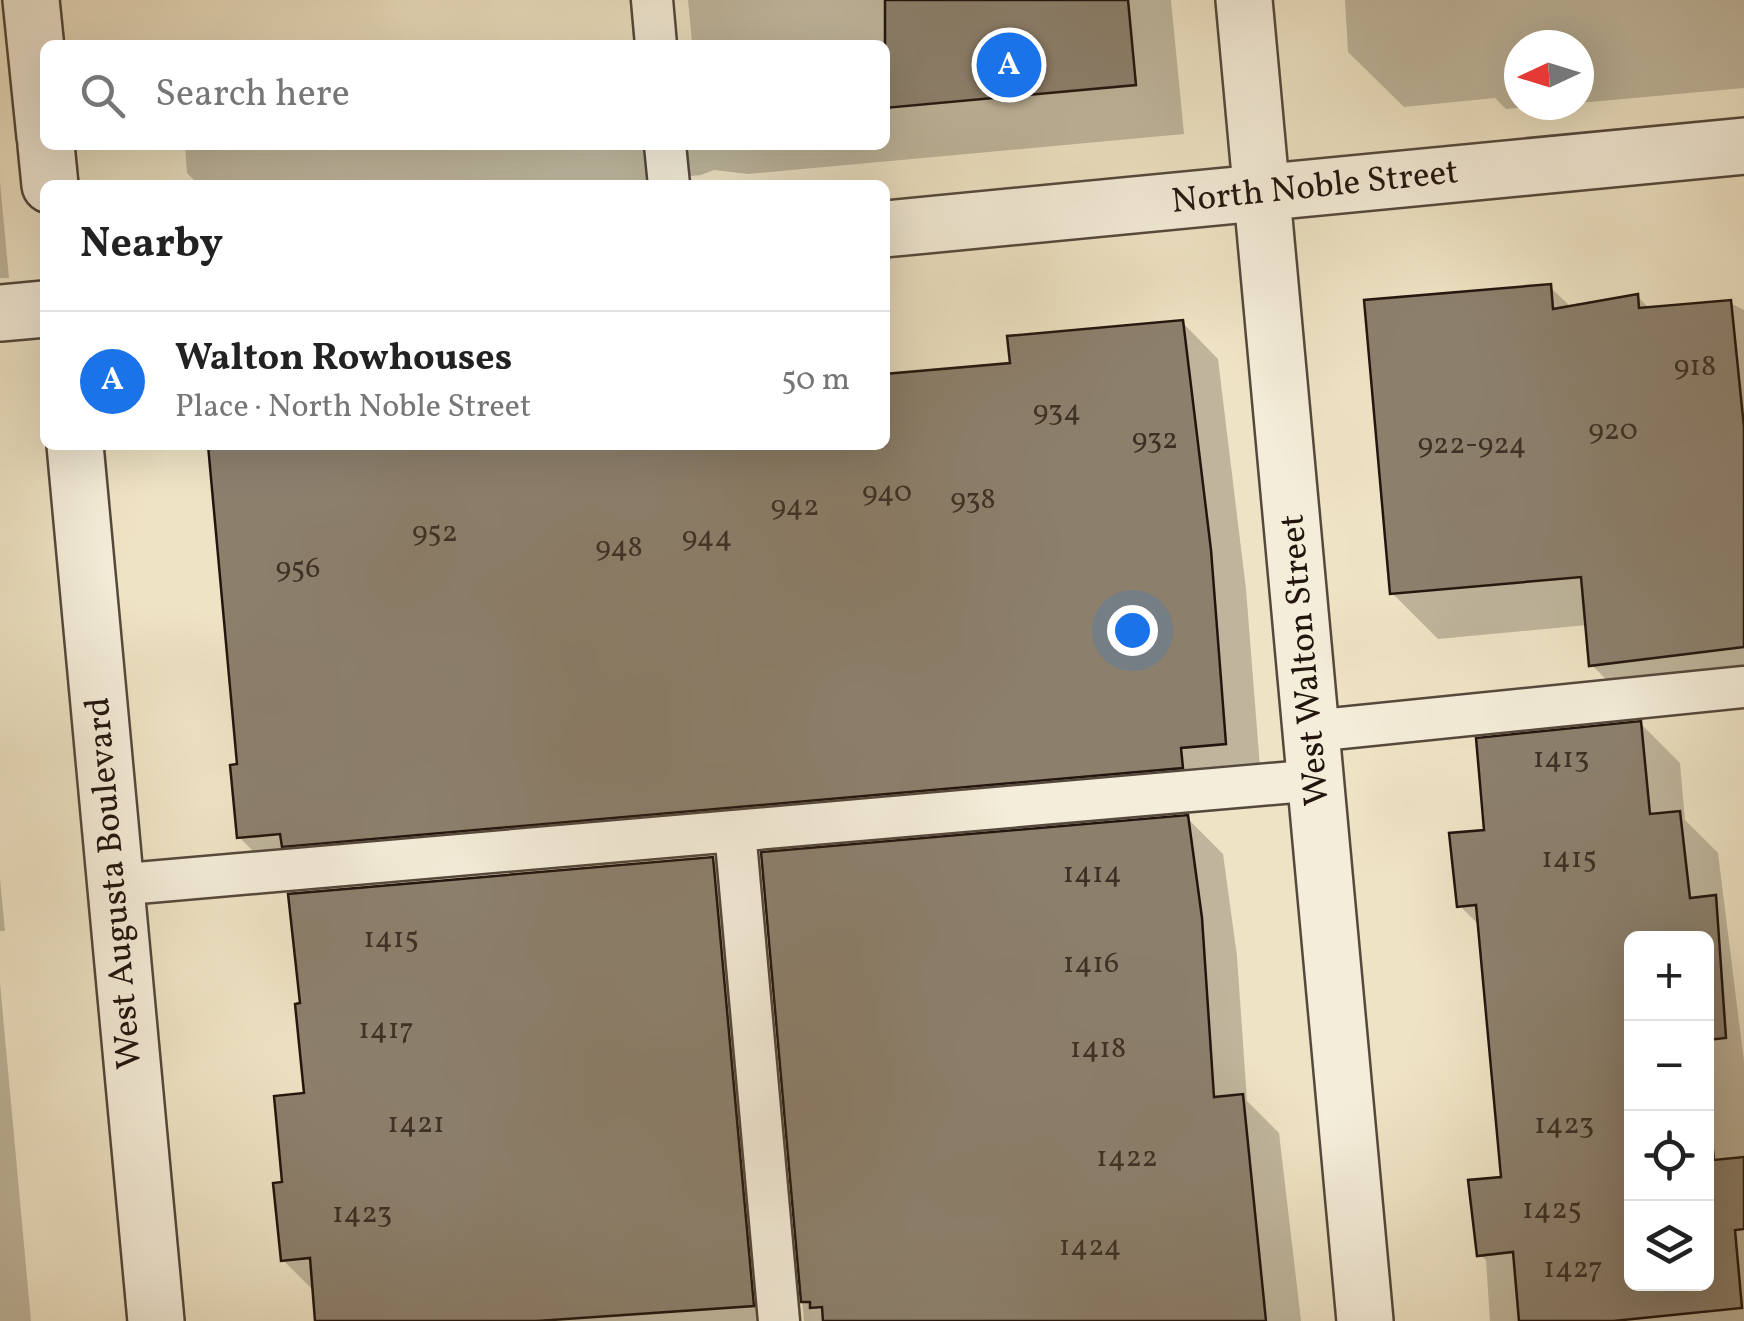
<!DOCTYPE html>
<html lang="en">
<head>
<meta charset="utf-8">
<style>
  :root { --surface:#fff; --page:#f2f2f2; --text:#222; --muted:#767676; --line:#e0e0e0; --accent:#1a73e8 }
  body { margin:0; font-family:Vollkorn,serif; background:var(--page); color:var(--text) }
  .controls { position:absolute; right:30px; bottom:30px; display:grid; overflow:hidden; border-radius:15px; box-shadow:0 10px 40px #0002 }
  .controls button { width:90px; height:90px; display:grid; place-items:center; padding:0; border:0; border-bottom:2px solid var(--line); background:var(--surface); color:var(--text); font:50px sans-serif }
  .compass { position:absolute; left:1504px; top:30px; width:90px; height:90px; border-radius:50%; background:var(--surface); box-shadow:0 10px 40px #0002; rotate:266deg }
  .you { position:absolute; left:1132px; top:630px; width:35px; height:35px; margin:-25px; border:8px solid #fff; border-radius:50%; background:#1a73e8; box-shadow:0 0 0 15px #1a73e833 }
  .badge { display:grid; place-items:center; width:65px; height:65px; border-radius:50%; background:var(--accent); color:#fff; font-size:32px; font-weight:700 }
  .pin { position:absolute; translate:-50% -50%; border:5px solid #fff; box-shadow:0 2px 10px #0006 }
  .list { margin:0; padding:0; list-style:none }
  h2 { display:flex; justify-content:space-between; align-items:center; height:130px; margin:0; padding:0 40px; font-size:42px }
  h2 small { font-size:32px; font-weight:400; color:var(--muted) }
  .list li { display:grid; grid-template-columns:65px 1fr auto; gap:30px; align-items:center; box-sizing:border-box; height:140px; padding:0 40px; border-top:2px solid var(--line) }
  .list b { display:block; font-size:38px; white-space:nowrap }
  .list p { margin:0; font-size:32px; white-space:nowrap; color:var(--muted) }
  .list em { font-size:32px; font-style:normal; color:var(--muted) }
  .icon { flex:none; width:55px; height:55px; fill:none; stroke:currentColor; stroke-width:2; stroke-linecap:round; stroke-linejoin:round }
  .map { position:relative; flex:none; width:1744px; height:1321px; overflow:hidden }
  .search { position:absolute; background:var(--surface); box-shadow:0 10px 40px #0002; left:40px; top:40px; width:850px; height:110px; display:flex; align-items:center; gap:25px; box-sizing:border-box; padding:0 35px; border-radius:15px; color:var(--muted); font-size:38px }
  .panel { position:absolute; background:var(--surface); box-shadow:0 10px 40px #0002; left:40px; top:180px; width:850px; height:270px; border-radius:15px }
  .map>svg:first-child { display:block }
  .shadow { fill:#0003; fill-rule:evenodd }
  .building { fill:#8c806d; stroke:#22150e; stroke-width:2.5 }
  .lines { fill:none; stroke-linecap:round; stroke-linejoin:round }
  .service-casing { stroke:#55483c; stroke-width:45 }
  .minor-casing { stroke:#55483c; stroke-width:60 }
  .tertiary-casing { stroke:#55483c; stroke-width:60 }
  .service { stroke:#f4edd9; stroke-width:40 }
  .minor { stroke:#f4edd9; stroke-width:55 }
  .tertiary { stroke:#f4edd9; stroke-width:55 }
  .labels { text-anchor:middle; dominant-baseline:central; stroke-width:8; stroke-linejoin:round; paint-order:stroke }
  .number-label { font-size:30px; fill:#3c3026 }
  .street-label { font-size:35px; fill:#22150e; stroke:#f4edd9 }
</style>
</head>
<body>
<div class="map">
<svg width="1744" height="1321" viewBox="0 0 1744 1321">
  <rect width="100%" height="100%" fill="#eee3c4"/>
  <filter id="stains"><feTurbulence type="fractalNoise" baseFrequency=".002" numOctaves="4"/><feColorMatrix values="0 0 0 0 .2 0 0 0 0 .09 0 0 0 0 .02 0 0 0 .5 -.17"/></filter>
  <radialGradient id="worn" r=".72"><stop offset=".6" stop-color="#630" stop-opacity="0"/><stop offset="1" stop-color="#630" stop-opacity=".3"/></radialGradient>
  <path class="shadow" d="M 688,0 L 1171,0 L 1184,134 L 748,174 L 714,170 L 701,175 L 597,185 L 199,185 L 187,173 L 185,145 L 885,145 L 885,45 L 681,45 L 692,42 Z
    M 1345,0 L 1744,0 L 1744,88 L 1579,103 L 1579,45 L 1519,45 L 1519,105 L 1552,105 L 1506,109 L 1495,98 L 1404,107 L 1348,52 Z
    M 0,182 L 9,278 L 0,278 Z
    M 1550,287 L 1572,308 L 1637,296 L 1650,309 L 1730,303 L 1744,310 L 1744,698 L 1636,710 L 1591,664 L 1587,625 L 1438,639 L 1392,593 Z
    M 1182,322 L 1218,359 L 1246,589 L 1261,780 L 276,874 L 239,837 L 239,766 L 210,445 L 885,445 L 885,376 L 1013,365 Z
    M 1641,724 L 1680,763 L 1685,820 L 1718,853 L 1744,1062 L 1744,1321 L 1490,1321 L 1486,1260 L 1480,1255 L 1504,1180 L 1480,926 L 1459,905 L 1486,832 ZM 1632,938 L 1706,938 L 1706,1284 L 1632,1284 Z
    M 1187,818 L 1223,854 L 1237,956 L 1247,1101 L 1279,1133 L 1301,1321 L 804,1321 L 764,855 Z
    M 712,859 L 751,898 L 789,1321 L 318,1321 L 315,1292 L 283,1260 L 285,1185 L 307,1095 Z
    M 0,879 L 5,931 L 0,931 Z
    M 0,983 L 31,1321 L 0,1321 Z"/>
  <path class="building" d="M 885,0 L 1128,0 L 1136,85 L 885,108 Z
    M 1551,284 L 1553,309 L 1638,294 L 1639,308 L 1731,300 L 1744,427 L 1744,647 L 1589,666 L 1581,577 L 1390,594 L 1364,300 Z
    M 1183,320 L 1211,550 L 1226,744 L 1181,748 L 1183,768 L 282,847 L 280,834 L 237,838 L 230,765 L 237,764 L 208,445 L 885,445 L 885,374 L 1010,363 L 1007,336 Z
    M 1641,721 L 1650,814 L 1680,811 L 1690,898 L 1716,895 L 1726,1038 L 1706,1040 L 1706,938 L 1632,938 L 1632,1284 L 1706,1284 L 1706,1084 L 1714,1160 L 1744,1157 L 1744,1229 L 1735,1230 L 1742,1308 L 1613,1321 L 1519,1321 L 1513,1252 L 1477,1256 L 1468,1180 L 1501,1177 L 1476,905 L 1457,907 L 1449,833 L 1484,830 L 1476,738 Z
    M 1188,815 L 1202,918 L 1214,1097 L 1243,1094 L 1266,1321 L 823,1321 L 822,1307 L 810,1308 L 810,1302 L 801,1302 L 761,852 Z
    M 713,857 L 754,1306 L 537,1321 L 315,1321 L 310,1258 L 281,1261 L 273,1183 L 282,1182 L 274,1096 L 304,1093 L 295,1004 L 300,1003 L 288,894 Z"/>
  <g class="lines">
    <g class="service-casing">
      <path id="service" d="M 652,0 L 656,45
        M 665,145 L 669,185
        M 1312,731 L 1744,687
        M 735,831 L 779,1321
        M 115,885 L 1317,780"/>
    </g>
    <g class="minor-casing">
      <path id="minor" d="M 1244,0 L 1365,1321"/>
    </g>
    <g class="tertiary-casing">
      <path id="tertiary" d="M 31,0 L 45,137
        M 46,145 L 50,185
        M 885,229 L 1744,146
        M 0,313 L 45,309
        M 75,445 L 156,1321"/>
    </g>
    <use href="#service" class="service"/>
    <use href="#minor" class="minor"/>
    <use href="#tertiary" class="tertiary"/>
  </g>
  <g class="labels">
    <g class="number-label">
      <text x="1695" y="367">918</text>
      <text x="1057" y="412">934</text>
      <text x="1613" y="431">920</text>
      <text x="1155" y="440">932</text>
      <text x="1472" y="445">922-924</text>
      <text x="887" y="493">940</text>
      <text x="973" y="500">938</text>
      <text x="795" y="507">942</text>
      <text x="435" y="533">952</text>
      <text x="707" y="538">944</text>
      <text x="619" y="548">948</text>
      <text x="298" y="569">956</text>
      <text x="1561" y="759">1413</text>
      <text x="1569" y="859">1415</text>
      <text x="1092" y="874">1414</text>
      <text x="391" y="939">1415</text>
      <text x="1091" y="964">1416</text>
      <text x="386" y="1030">1417</text>
      <text x="1098" y="1049">1418</text>
      <text x="416" y="1124">1421</text>
      <text x="1564" y="1125">1423</text>
      <text x="1127" y="1158">1422</text>
      <text x="1552" y="1210">1425</text>
      <text x="362" y="1214">1423</text>
      <text x="1090" y="1247">1424</text>
      <text x="1573" y="1269">1427</text>
    </g>
    <g class="street-label">
      <text transform="translate(1315 188) rotate(-6)">North Noble Street</text>
      <text transform="translate(1306 660) rotate(-95)">West Walton Street</text>
      <text transform="translate(115 883) rotate(-95)">West Augusta Boulevard</text>
    </g>
  </g>
  <rect width="100%" height="100%" filter="url(#stains)"/>
  <rect width="100%" height="100%" fill="url(#worn)"/>
</svg>
<div class="controls">
<button>+</button>
<button>−</button>
<button><svg class="icon" aria-label="locate" viewBox="0 0 24 24"><circle cx="12" cy="12" r="6"/><path d="M12 2v4M12 18v4M2 12h4M18 12h4"/></svg></button>
<button><svg class="icon" aria-label="layers" viewBox="0 0 24 24"><path d="M12 4l9 5-9 5-9-5zM3 14l9 5 9-5"/></svg></button>
</div>
<svg class="compass" viewBox="-18 -18 36 36"><path d="M0-13l5 13h-10z" fill="#e53935"/><path d="M0 13l5-13h-10z" fill="#767676"/></svg>
<div class="you"></div>
<div class="pin badge" style="left:1009px;top:65px">A</div>
<div class="search"><svg class="icon" aria-label="search" viewBox="0 0 24 24"><circle cx="10" cy="10" r="6"/><path d="M15 15l6 6"/></svg>Search here</div>
<section class="panel">
<h2>Nearby<small></small></h2>
<ul class="list">
<li><span class="badge">A</span><div><b>Walton Rowhouses</b><p>Place · North Noble Street</p></div><em>50 m</em></li>
</ul>
</section>
</div>
</body>
</html>
